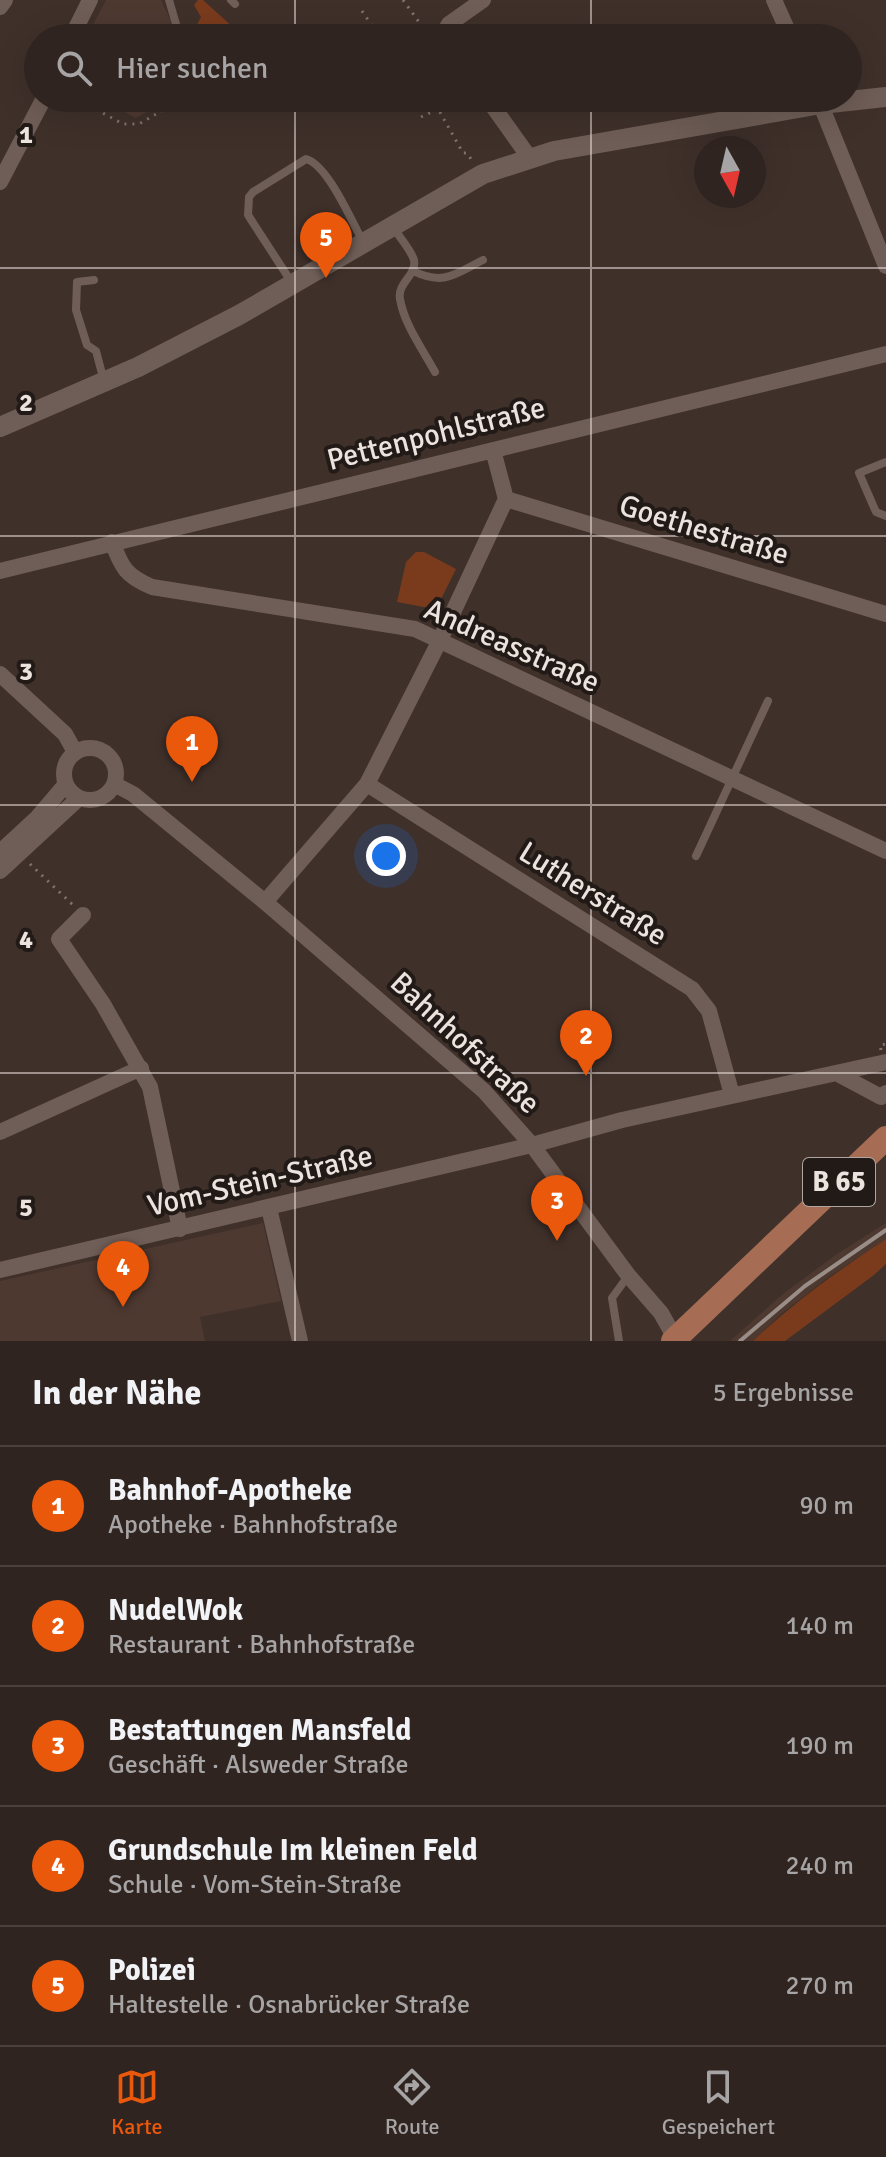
<!DOCTYPE html>
<html lang="de">
<head>
<meta charset="utf-8">
<style>
  :root { --surface:#2f2420; --page:#372c29; --text:#f1f3f6; --muted:#a7a4a5; --line:#4a413e; --accent:#ea580c }
  body { margin:0; font-family:Signika,sans-serif; background:var(--page); color:var(--text) }
  .compass { position:absolute; left:694px; top:136px; width:72px; height:72px; border-radius:50%; background:var(--surface); box-shadow:0 8px 32px #0002; rotate:172deg }
  .you { position:absolute; left:386px; top:856px; width:28px; height:28px; margin:-20px; border:6px solid #fff; border-radius:50%; background:#1a73e8; box-shadow:0 0 0 12px #1a73e833 }
  .badge { display:grid; place-items:center; width:52px; height:52px; border-radius:50%; background:var(--accent); color:#fff; font-size:26px; font-weight:700 }
  .pin { position:absolute; translate:-50% -66px; filter:drop-shadow(0 2px 4px #0008) }
  .pin::after { content:''; position:absolute; top:42px; width:28px; height:24px; background:inherit; clip-path:polygon(0 0,100% 0,50% 100%) }
  .list { margin:0; padding:0; list-style:none }
  h2 { display:flex; justify-content:space-between; align-items:center; height:104px; margin:0; padding:0 32px; font-size:34px }
  h2 small { font-size:26px; font-weight:400; color:var(--muted) }
  .list li { display:grid; grid-template-columns:52px 1fr auto; gap:24px; align-items:center; box-sizing:border-box; height:120px; padding:0 32px; border-top:2px solid var(--line) }
  .list b { display:block; font-size:30px; white-space:nowrap }
  .list p { margin:0; font-size:26px; white-space:nowrap; color:var(--muted) }
  .list em { font-size:26px; font-style:normal; color:var(--muted) }
  .icon { flex:none; width:44px; height:44px; fill:none; stroke:currentColor; stroke-width:2; stroke-linecap:round; stroke-linejoin:round }
  .map { position:relative; flex:none; width:886px; height:1341px; overflow:hidden }
  .search { position:absolute; background:var(--surface); box-shadow:0 8px 32px #0002; left:24px; right:24px; top:24px; height:88px; display:flex; align-items:center; gap:20px; box-sizing:border-box; padding:0 28px; border-radius:44px; color:var(--muted); font-size:30px }
  .sheet { height:704px; background:var(--surface) }
  nav { display:flex; justify-content:space-around; align-items:center; box-sizing:border-box; height:112px; border-top:2px solid var(--line); background:var(--surface); font-size:22px; color:var(--muted) }
  nav a { display:grid; justify-items:center; gap:4px }
  nav .on { color:var(--accent) }
  .map>svg:first-child { display:block }
  .built { fill:#4e3931 }
  .green { fill:#7a3b1d }
  .lines { fill:none; stroke-linecap:round; stroke-linejoin:round }
  .path { stroke:#81746f; stroke-width:3; stroke-dasharray:2 6; stroke-linecap:butt }
  .service { stroke:#6f5e57; stroke-width:8 }
  .minor { stroke:#6f5e57; stroke-width:16 }
  .tertiary { stroke:#6f5e57; stroke-width:20 }
  .primary { stroke:#a66d54; stroke-width:24 }
  .rail { stroke:#998d88; stroke-width:4 }
  .grid { fill:none; stroke:#ece2de; stroke-width:2; stroke-opacity:0.55 }
  .labels { text-anchor:middle; dominant-baseline:central; stroke-width:8; stroke-linejoin:round; paint-order:stroke }
  .shield { fill:#211a17; stroke:#afa6a2; stroke-width:2 }
  .shield-label { font-size:28px; font-weight:bold; fill:#ece2de }
  .street-label { font-size:30px; fill:#ece2de; stroke:#211a17 }
  .grid-label { font-size:26px; text-anchor:middle; font-weight:bold; fill:#ece2de; stroke:#211a17; stroke-width:8; stroke-linejoin:round; paint-order:stroke }
</style>
</head>
<body>
<div class="map">
<svg width="886" height="1341" viewBox="0 0 886 1341">
  <rect width="100%" height="100%" fill="#3f302a"/>
  <path class="built" d="M 106,0 L 161,0 L 170,19 L 172,32 L 178,38 L 86,38 Z
    M 98,98 L 172,98 L 136,118 Z
    M 263,1223 L 281,1301 L 200,1317 L 205,1341 L 0,1341 L 0,1281 Z
    M 886,1223 L 886,1239 L 830,1276 L 781,1314 L 753,1341 L 730,1341 L 783,1294 L 837,1254 Z"/>
  <path class="green" d="M 198,0 L 203,0 L 245,38 L 190,38 L 201,17 L 194,5 Z
    M 416,552 L 424,552 L 456,569 L 438,605 L 429,608 L 397,602 L 406,562 Z
    M 886,1239 L 886,1264 L 874,1275 L 785,1341 L 753,1341 C 794,1302 839,1270 886,1239 Z"/>
  <g class="lines">
    <path class="path" d="M 403,0 L 427,33
      M 362,11 L 379,36 L 376,38
      M 75,98 L 123,124 L 139,124 L 184,98
      M 245,98 L 278,110
      M 432,98 L 463,153 L 467,153 L 473,162
      M 421,117 L 438,109
      M 30,864 L 74,906
      M 881,1050 L 880,1045 L 886,1044"/>
    <path class="service" d="M 169,0 L 178,31
      M 231,0 L 235,4
      M 394,228 C 399,237 411,250 414,260 C 417,275 397,283 400,299 C 404,324 423,350 435,372
      M 413,271 C 444,286 455,274 483,260
      M 94,280 L 77,282 L 76,310 L 87,345 L 96,351 L 104,381
      M 292,283 L 248,215 L 249,197 L 253,192 L 306,159 C 328,165 352,222 363,242
      M 886,462 L 859,473 L 876,512 L 886,516
      M 696,856 L 768,701
      M 619,1341 L 612,1298 L 628,1276"/>
    <path class="minor" d="M 774,0 L 791,38
      M 0,7 L 5,0
      M 71,38 L 90,0
      M 445,38 L 443,34 L 449,24 L 483,0
      M 487,98 L 529,157
      M 818,98 L 886,266
      M 0,182 L 44,98
      M 506,499 L 886,614
      M 112,542 C 122,568 126,576 152,587 L 415,629 L 886,851
      M 0,571 L 886,354
      M 0,674 L 65,734 L 75,752
      M64 774a26 26 0 1 1 52 0a26 26 0 1 1-52 0Z
      M 114,784 L 133,794 L 265,902 L 484,1091 L 532,1145 L 628,1275 L 661,1313 L 675,1338
      M 367,784 L 692,989 L 709,1011 L 732,1095
      M 0,852 L 37,818 L 66,784
      M 0,871 L 79,798
      M 265,902 L 367,784 L 440,640 L 506,499 L 493,450
      M 83,915 L 59,939 L 103,1004 L 150,1087 L 180,1229
      M 838,1074 L 881,1097 L 886,1093
      M 0,1132 L 141,1068
      M 269,1208 L 300,1341
      M 0,1270 L 532,1145 L 622,1120 L 886,1062"/>
    <path class="tertiary" d="M 0,427 L 138,367 L 239,315 L 483,174 L 554,151 L 821,104 L 886,97"/>
    <path class="primary" d="M 673,1341 L 886,1138"/>
    <path class="rail" d="M 740,1341 L 805,1286 L 886,1230"/>
  </g>
  <path class="grid" d="M 295,0 L 295,38M 591,0 L 591,38M 295,98 L 295,1341M 591,98 L 591,1341M 0,268 L 886,268M 0,536 L 886,536M 0,805 L 886,805M 0,1073 L 886,1073"/>
  <g class="labels">
    <rect class="shield" x="803" y="1158" width="72" height="48" rx="6"/>
    <g class="shield-label">
      <text x="839" y="1182">B 65</text>
    </g>
    <g class="street-label">
      <text transform="translate(436 434) rotate(-14)">Pettenpohlstraße</text>
      <text transform="translate(704 530) rotate(17)">Goethestraße</text>
      <text transform="translate(512 646) rotate(24)">Andreasstraße</text>
      <text transform="translate(593 894) rotate(32)">Lutherstraße</text>
      <text transform="translate(465 1043) rotate(43)">Bahnhofstraße</text>
      <text transform="translate(260 1181) rotate(-13)">Vom-Stein-Straße</text>
    </g>
  </g>
  <g class="grid-label">
    <text x="26" y="143">1</text>
    <text x="26" y="411">2</text>
    <text x="26" y="680">3</text>
    <text x="26" y="948">4</text>
    <text x="26" y="1216">5</text>
  </g>
</svg>
<svg class="compass" viewBox="-18 -18 36 36"><path d="M0-13l5 13h-10z" fill="#e53935"/><path d="M0 13l5-13h-10z" fill="#a7a4a5"/></svg>
<div class="you"></div>
<div class="pin badge" style="left:192px;top:782px">1</div>
<div class="pin badge" style="left:586px;top:1076px">2</div>
<div class="pin badge" style="left:557px;top:1241px">3</div>
<div class="pin badge" style="left:123px;top:1307px">4</div>
<div class="pin badge" style="left:326px;top:278px">5</div>
<div class="search"><svg class="icon" aria-label="search" viewBox="0 0 24 24"><circle cx="10" cy="10" r="6"/><path d="M15 15l6 6"/></svg>Hier suchen</div>
</div>
<section class="sheet">
<h2>In der Nähe<small>5 Ergebnisse</small></h2>
<ul class="list">
<li><span class="badge">1</span><div><b>Bahnhof-Apotheke</b><p>Apotheke · Bahnhofstraße</p></div><em>90 m</em></li>
<li><span class="badge">2</span><div><b>NudelWok</b><p>Restaurant · Bahnhofstraße</p></div><em>140 m</em></li>
<li><span class="badge">3</span><div><b>Bestattungen Mansfeld</b><p>Geschäft · Alsweder Straße</p></div><em>190 m</em></li>
<li><span class="badge">4</span><div><b>Grundschule Im kleinen Feld</b><p>Schule · Vom-Stein-Straße</p></div><em>240 m</em></li>
<li><span class="badge">5</span><div><b>Polizei</b><p>Haltestelle · Osnabrücker Straße</p></div><em>270 m</em></li>
</ul>
</section>
<nav>
<a class="on"><svg class="icon" aria-label="map" viewBox="0 0 24 24"><path d="M3 6l6-2 6 2 6-2v14l-6 2-6-2-6 2zM9 4v14M15 6v14"/></svg>Karte</a>
<a><svg class="icon" aria-label="directions" viewBox="0 0 24 24"><path d="M12 3l9 9-9 9-9-9zM9 14v-3h6M13 9l2 2-2 2"/></svg>Route</a>
<a><svg class="icon" aria-label="saved" viewBox="0 0 24 24"><path d="M7 4h10v16l-5-4-5 4z"/></svg>Gespeichert</a>
</nav>
</body>
</html>
